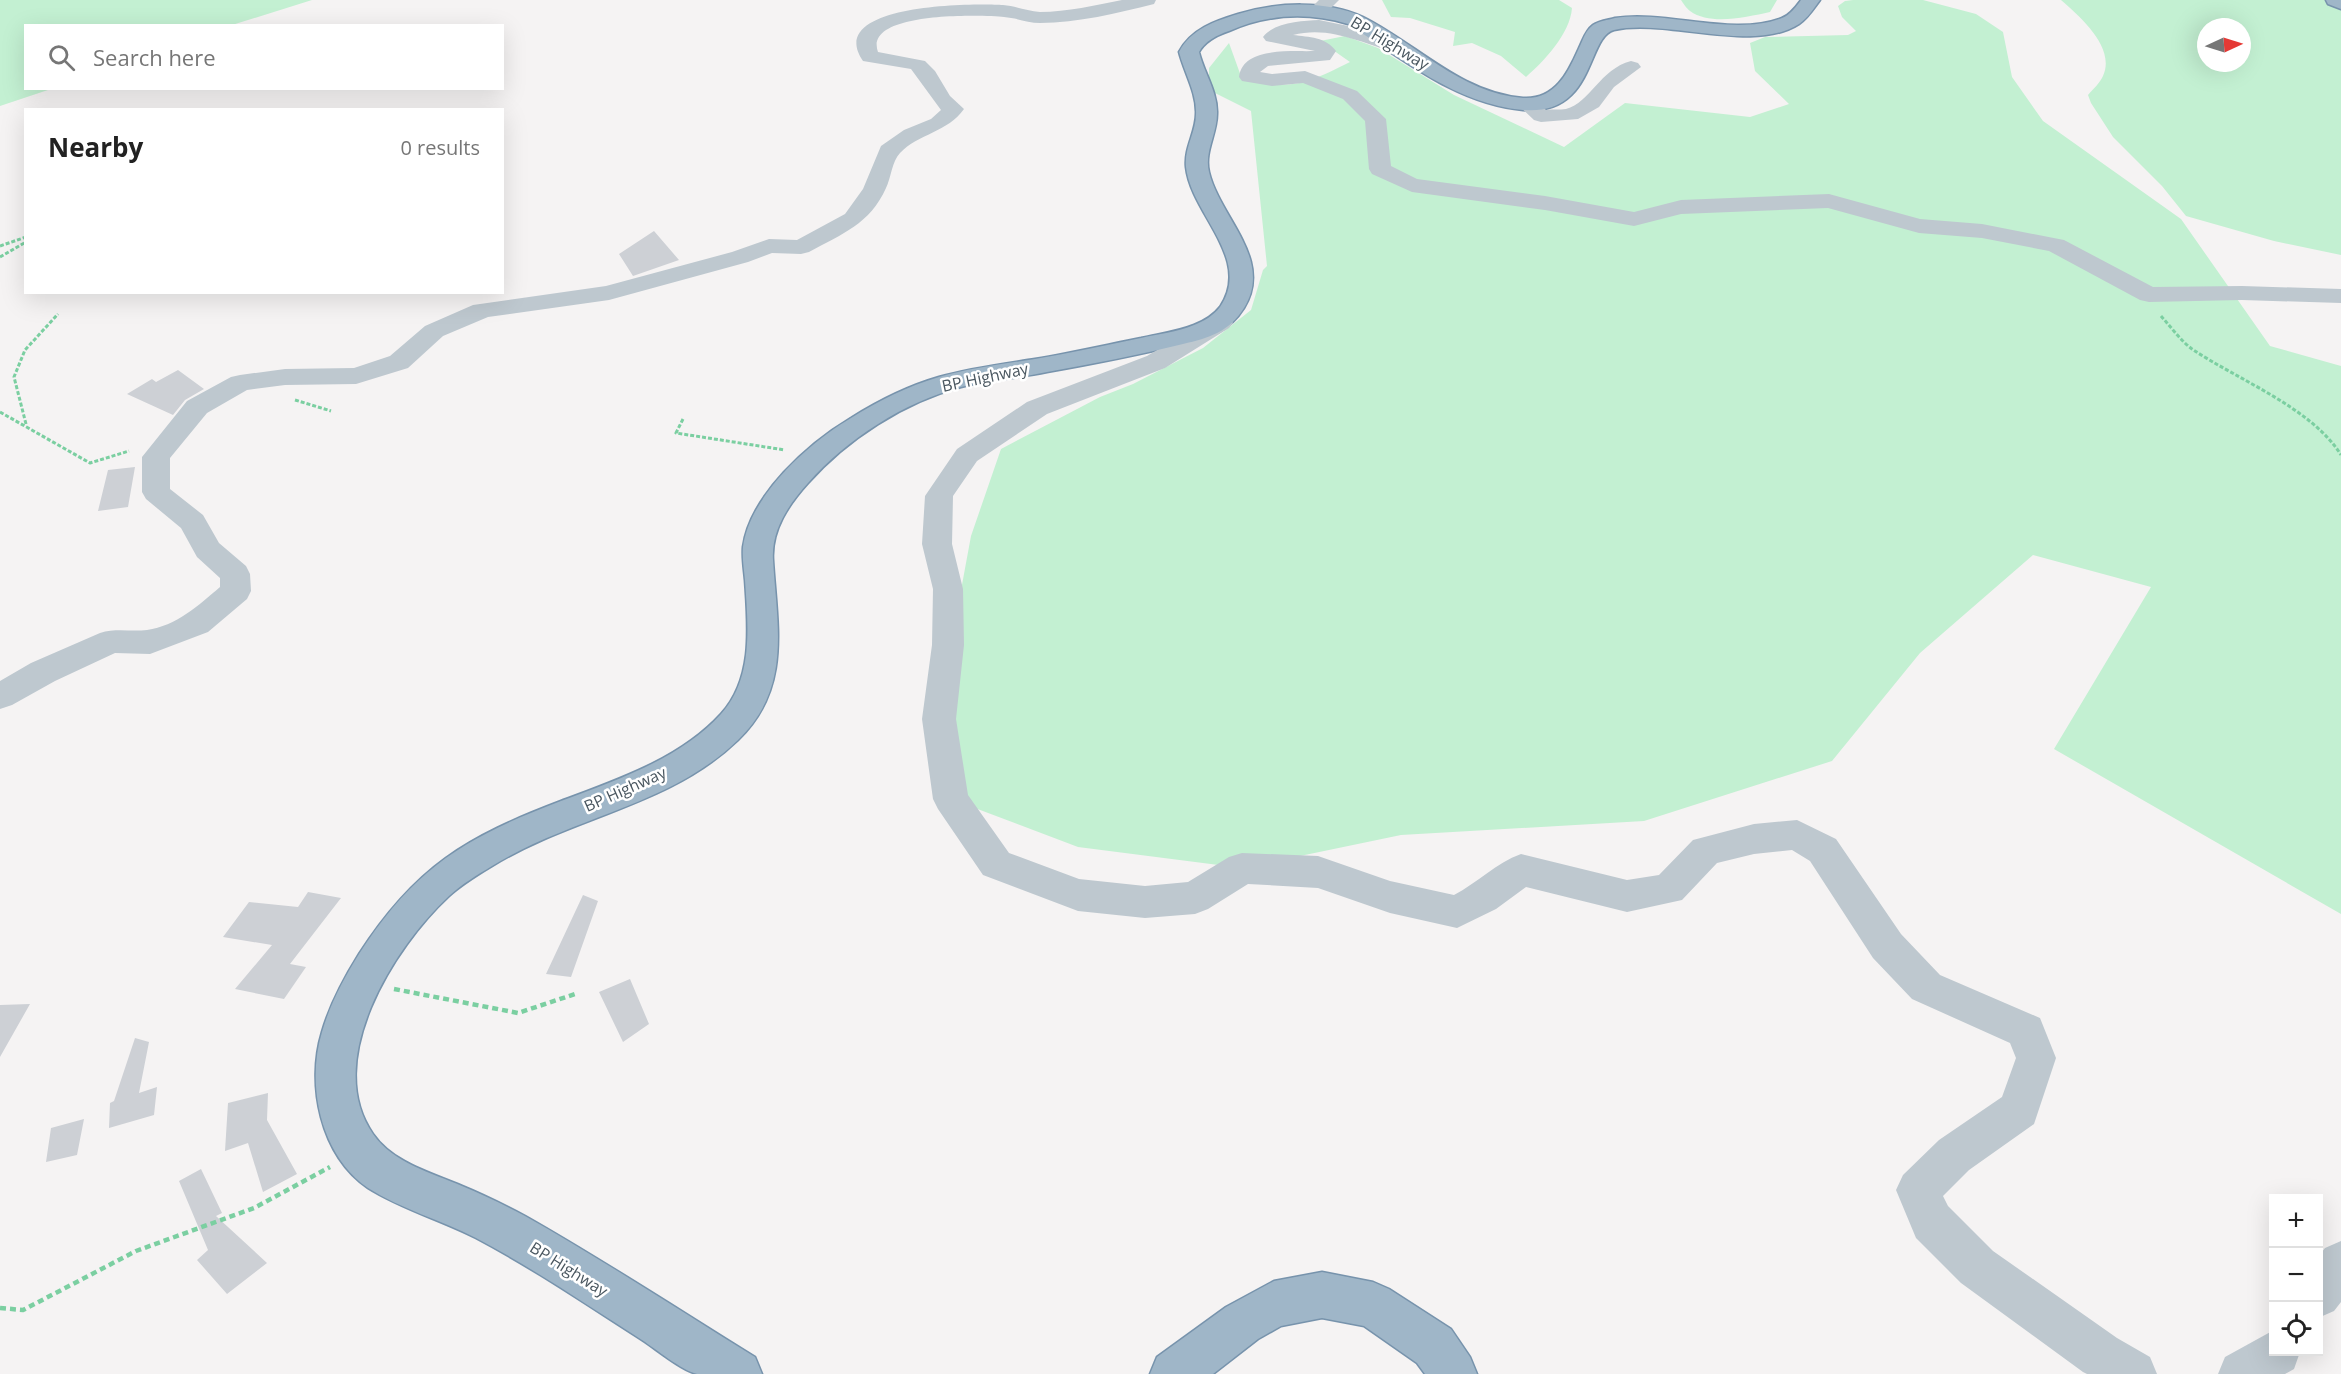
<!DOCTYPE html>
<html lang="en">
<head>
<meta charset="utf-8">
<style>
  :root { --surface:#fff; --page:#f2f2f2; --text:#222; --muted:#767676; --line:#e0e0e0 }
  body { margin:0; font-family:"Open Sans",sans-serif; background:var(--page); color:var(--text) }
  .controls { position:absolute; right:18px; bottom:18px; display:grid; overflow:hidden; border-radius:0px; box-shadow:0 6px 24px #0002 }
  .controls button { width:54px; height:54px; display:grid; place-items:center; padding:0; border:0; border-bottom:2px solid var(--line); background:var(--surface); color:var(--text); font:30px sans-serif }
  .compass { position:absolute; left:2197px; top:18px; width:54px; height:54px; border-radius:50%; background:var(--surface); box-shadow:0 6px 24px #0002; rotate:86deg }
  .list { margin:0; padding:0; list-style:none }
  h2 { display:flex; justify-content:space-between; align-items:center; height:78px; margin:0; padding:0 24px; font-size:26px }
  h2 small { font-size:20px; font-weight:400; color:var(--muted) }
  .icon { flex:none; width:33px; height:33px; fill:none; stroke:currentColor; stroke-width:2; stroke-linecap:round; stroke-linejoin:round }
  .map { position:relative; flex:none; width:2341px; height:1374px; overflow:hidden }
  .search { position:absolute; background:var(--surface); box-shadow:0 6px 24px #0002; left:24px; top:24px; width:480px; height:66px; display:flex; align-items:center; gap:15px; box-sizing:border-box; padding:0 21px; border-radius:0px; color:var(--muted); font-size:22px }
  .panel { position:absolute; background:var(--surface); box-shadow:0 6px 24px #0002; left:24px; top:108px; width:480px; height:186px; border-radius:0px }
  .map>svg:first-child { display:block }
  .green { fill:#c3f0d2; fill-rule:evenodd }
  .building { fill:#cdd0d5 }
  .lines { fill:none; stroke-linecap:round; stroke-linejoin:round }
  .trunk-casing { stroke:#7793ac; stroke-width:3 }
  .path-far1 { stroke:#7bcfa1; stroke-width:3; stroke-dasharray:4 2; stroke-linecap:butt }
  .path { stroke:#7bcfa1; stroke-width:4.5; stroke-dasharray:6 4; stroke-linecap:butt }
  .minor { fill:#bec8cf; fill-rule:evenodd }
  .tertiary { fill:#bec8cf; fill-rule:evenodd }
  .trunk { fill:#9fb6c8; fill-rule:evenodd }
  .labels { text-anchor:middle; dominant-baseline:central; stroke-width:5; stroke-linejoin:round; paint-order:stroke }
  .street-label { font-size:16px; fill:#4a5760; stroke:#fff }
</style>
</head>
<body>
<div class="map">
<svg width="2341" height="1374" viewBox="0 0 2341 1374">
  <rect width="100%" height="100%" fill="#f5f3f3"/>
  <path class="green" d="M 0,0 L 312,0 L 232,25 L 26,26 L 26,88 L 51,89 L 0,106 Z
    M 1382,0 L 1559,0 L 1572,8 C 1570,34 1544,61 1526,77 L 1501,56 L 1472,43 L 1453,46 L 1455,32 L 1410,18 L 1391,17 Z
    M 1681,0 L 1777,0 L 1770,12 C 1746,17 1711,26 1690,11 C 1687,9 1683,3 1681,0 Z
    M 1853,0 L 1923,0 L 1976,14 L 2003,32 L 2012,77 L 2043,121 L 2181,219 L 2270,346 L 2341,366 L 2341,914 L 2054,749 L 2151,587 L 2033,555 L 1920,653 L 1832,761 L 1644,821 L 1401,835 L 1242,868 L 1078,847 L 951,799 L 942,693 L 971,536 L 1001,449 L 1100,397 L 1133,384 L 1203,348 L 1251,310 L 1263,270 L 1267,266 L 1251,111 L 1209,90 L 1209,68 L 1229,43 L 1242,79 C 1293,90 1304,85 1350,62 L 1320,41 L 1345,36 L 1378,48 L 1454,95 L 1564,147 L 1625,103 L 1750,117 L 1789,104 L 1755,71 L 1750,43 L 1765,37 L 1848,35 L 1856,31 L 1842,17 L 1838,6 L 1845,1 Z
    M 2061,0 L 2327,0 L 2341,8 L 2341,255 L 2274,241 L 2186,216 L 2162,186 L 2113,137 L 2091,103 L 2088,95 C 2093,89 2100,83 2103,76 C 2116,47 2080,17 2061,0 ZM 2206,27 L 2242,27 L 2242,63 L 2206,63 Z"/>
  <path class="building" d="M 654,231 L 679,260 L 633,276 L 619,254 Z
    M 178,370 L 204,389 L 185,400 L 173,415 L 127,394 L 152,379 L 156,382 Z
    M 135,467 L 128,507 L 98,511 L 108,470 Z
    M 308,892 L 341,898 L 290,964 L 306,967 L 284,999 L 235,989 L 272,945 L 223,937 L 249,902 L 298,907 Z
    M 583,895 L 598,901 L 571,977 L 546,974 Z
    M 630,979 L 649,1024 L 623,1042 L 599,992 Z
    M 30,1004 L 0,1057 L 0,1005 Z
    M 135,1038 L 149,1042 L 139,1093 L 157,1087 L 154,1115 L 109,1128 L 110,1103 L 114,1101 Z
    M 268,1093 L 267,1120 L 297,1174 L 263,1192 L 248,1143 L 225,1151 L 228,1103 Z
    M 84,1119 L 77,1155 L 46,1162 L 51,1128 Z
    M 201,1169 L 222,1213 L 216,1216 L 267,1263 L 227,1294 L 197,1260 L 208,1250 L 179,1181 Z"/>
  <g class="lines">
    <g class="trunk-casing">
      <path id="trunk" d="M 1801,0 L 1820,0 C 1814,8 1808,18 1799,24 C 1753,54 1666,18 1614,30 C 1586,37 1596,116 1523,110 C 1456,104 1403,59 1348,24 C 1308,12 1268,14 1229,31 C 1217,35 1205,41 1199,52 C 1204,73 1218,92 1217,114 C 1217,134 1204,152 1209,172 C 1220,218 1274,259 1244,308 C 1229,332 1209,338 1183,344 C 1138,355 1092,364 1047,372 C 1018,378 989,380 961,387 C 904,402 847,439 808,483 C 789,504 771,530 773,560 C 777,626 792,688 738,740 C 670,806 571,817 492,866 C 477,875 462,884 449,896 C 394,947 322,1061 373,1134 C 393,1163 432,1173 462,1186 C 484,1195 504,1205 525,1216 C 603,1260 679,1310 755,1357 L 762,1374 C 745,1374 712,1374 697,1374 C 681,1370 656,1349 642,1340 C 587,1305 533,1268 476,1238 C 441,1220 401,1209 368,1188 C 320,1155 306,1084 322,1032 C 330,1004 344,978 359,954 C 415,867 466,837 561,801 C 617,780 680,759 721,714 C 754,678 748,625 745,580 C 744,569 742,558 743,547 C 750,495 809,443 851,418 C 878,401 908,386 939,377 C 970,368 1003,364 1035,359 C 1070,353 1106,345 1141,338 C 1158,334 1177,332 1194,325 C 1204,321 1213,316 1220,307 C 1253,259 1191,214 1186,167 C 1184,148 1196,132 1196,114 C 1197,93 1184,72 1179,52 C 1191,29 1215,21 1238,14 C 1276,2 1327,0 1363,17 C 1416,43 1460,93 1523,98 C 1555,100 1568,73 1579,48 C 1583,40 1585,31 1593,25 C 1599,21 1608,20 1615,18 C 1668,10 1732,37 1782,18 C 1790,15 1796,7 1801,0 Z
        M 2326,0 L 2341,0 L 2341,9 L 2328,4 Z
        M 1322,1272 L 1373,1282 L 1389,1289 L 1451,1329 L 1470,1357 L 1477,1374 L 1425,1374 L 1417,1363 L 1364,1326 L 1322,1318 L 1281,1326 L 1258,1339 L 1213,1374 L 1150,1374 L 1157,1357 L 1226,1307 L 1274,1281 Z"/>
    </g>
    <path class="path-far1" d="M 0,246 L 26,237
      M 0,257 L 26,242
      M 2161,316 C 2171,327 2181,341 2192,349 C 2238,380 2312,408 2341,455
      M 295,400 L 331,411
      M 0,412 L 90,463 L 129,451
      M 683,419 L 676,433 L 785,450
      M 26,424 L 14,377 L 25,350 L 58,314"/>
    <path class="path" d="M 394,989 L 518,1013 L 578,993
      M 0,1308 L 23,1310 L 136,1251 L 254,1208 L 330,1167"/>
    <path class="minor" d="M 1122,0 L 1156,0 L 1154,4 C 1117,13 1078,23 1040,23 C 1028,23 1017,18 1004,17 C 982,15 863,11 878,52 L 925,61 L 935,71 L 950,96 L 964,109 C 948,132 918,134 900,153 C 892,161 891,178 886,188 C 870,224 842,234 809,252 L 801,254 L 772,253 L 748,262 L 609,300 L 488,317 L 443,336 L 408,368 L 356,384 L 285,385 L 247,390 L 207,413 L 170,458 L 170,489 L 203,515 L 219,543 L 246,566 L 250,574 L 251,591 L 247,599 L 208,632 L 150,654 L 115,653 L 55,681 L 12,705 L 0,709 L 0,681 L 31,663 L 100,633 C 116,628 131,632 147,630 C 176,626 199,605 220,587 L 220,578 L 197,557 L 181,528 L 146,499 L 142,492 L 142,457 L 187,401 L 231,377 L 240,375 L 285,369 L 354,368 L 390,356 L 425,326 L 473,305 L 606,286 L 732,252 L 769,239 L 797,240 L 845,214 L 863,189 L 881,146 L 904,130 L 931,119 L 941,110 L 911,69 L 863,61 C 823,3 976,3 1003,5 C 1016,6 1027,11 1040,12 C 1067,12 1096,5 1122,0 Z
      M 1319,20 L 1358,28 L 1405,43 L 1408,47 L 1405,51 L 1398,53 C 1363,44 1330,25 1293,35 C 1309,37 1326,37 1336,51 L 1330,60 L 1268,66 L 1260,72 L 1272,74 L 1305,71 L 1357,91 L 1386,119 L 1391,166 L 1417,179 L 1545,196 L 1634,212 L 1681,200 L 1829,194 L 1920,219 L 1982,224 L 2064,240 L 2153,287 L 2242,286 L 2341,289 L 2341,303 L 2242,300 L 2149,302 L 2140,300 L 2049,251 L 1982,238 L 1919,233 L 1828,208 L 1681,214 L 1634,226 L 1545,210 L 1412,192 L 1372,174 L 1369,169 L 1365,121 L 1343,99 L 1303,83 L 1272,86 L 1242,81 L 1239,77 C 1243,46 1291,52 1315,51 L 1266,41 L 1263,37 C 1274,22 1302,21 1319,20 Z
      M 1631,61 L 1638,63 L 1641,67 L 1614,87 L 1599,107 L 1578,119 L 1541,122 L 1534,120 L 1517,104 L 1520,100 C 1532,97 1537,102 1546,110 C 1552,109 1560,110 1566,109 C 1590,103 1600,69 1631,61 Z
      M 1220,315 L 1229,318 L 1233,323 L 1229,328 L 1165,368 L 1047,414 L 977,461 L 953,496 L 952,544 L 963,589 L 964,645 L 956,719 L 968,795 L 1009,853 L 1079,879 L 1145,886 L 1188,882 L 1229,857 L 1242,853 L 1318,856 L 1390,881 L 1454,895 C 1477,883 1496,863 1521,854 L 1627,880 L 1659,875 L 1693,840 L 1754,824 L 1797,820 L 1836,839 L 1901,934 L 1940,975 L 2040,1018 L 2056,1058 L 2034,1124 L 1969,1170 L 1943,1196 L 1948,1206 L 1993,1251 L 2117,1338 L 2150,1357 L 2157,1374 L 2087,1374 L 2083,1372 L 1961,1283 L 1916,1238 L 1896,1190 L 1903,1175 L 1939,1140 L 2002,1097 L 2016,1058 L 2010,1043 L 1912,999 L 1873,958 L 1810,861 L 1792,850 L 1754,854 L 1717,863 L 1682,900 L 1627,912 L 1526,887 L 1496,909 L 1457,928 L 1390,913 L 1318,888 L 1248,884 L 1208,909 L 1195,914 L 1145,918 L 1078,911 L 983,875 L 938,809 L 933,799 L 922,719 L 932,645 L 933,589 L 922,544 L 925,496 L 957,449 L 1027,402 L 1147,356 L 1211,318 Z
      M 2341,1241 L 2341,1302 L 2334,1311 L 2318,1318 L 2318,1257 L 2325,1248 Z
      M 2274,1330 L 2274,1352 L 2300,1352 L 2294,1369 L 2285,1374 L 2218,1374 L 2225,1357 Z"/>
    <path class="tertiary" d="M 1319,0 L 1339,0 L 1324,15 L 1310,15 L 1308,11 Z"/>
    <use href="#trunk" class="trunk"/>
  </g>
  <g class="labels">
    <g class="street-label">
      <text transform="translate(1390 43) rotate(31)">BP Highway</text>
      <text transform="translate(985 377) rotate(-12)">BP Highway</text>
      <text transform="translate(625 789) rotate(-24)">BP Highway</text>
      <text transform="translate(569 1269) rotate(32)">BP Highway</text>
    </g>
  </g>
</svg>
<div class="controls">
<button>+</button>
<button>−</button>
<button><svg class="icon" aria-label="locate" viewBox="0 0 24 24"><circle cx="12" cy="12" r="6"/><path d="M12 2v4M12 18v4M2 12h4M18 12h4"/></svg></button>
</div>
<svg class="compass" viewBox="-18 -18 36 36"><path d="M0-13l5 13h-10z" fill="#e53935"/><path d="M0 13l5-13h-10z" fill="#767676"/></svg>
<div class="search"><svg class="icon" aria-label="search" viewBox="0 0 24 24"><circle cx="10" cy="10" r="6"/><path d="M15 15l6 6"/></svg>Search here</div>
<section class="panel">
<h2>Nearby<small>0 results</small></h2>
<ul class="list">
</ul>
</section>
</div>
</body>
</html>
